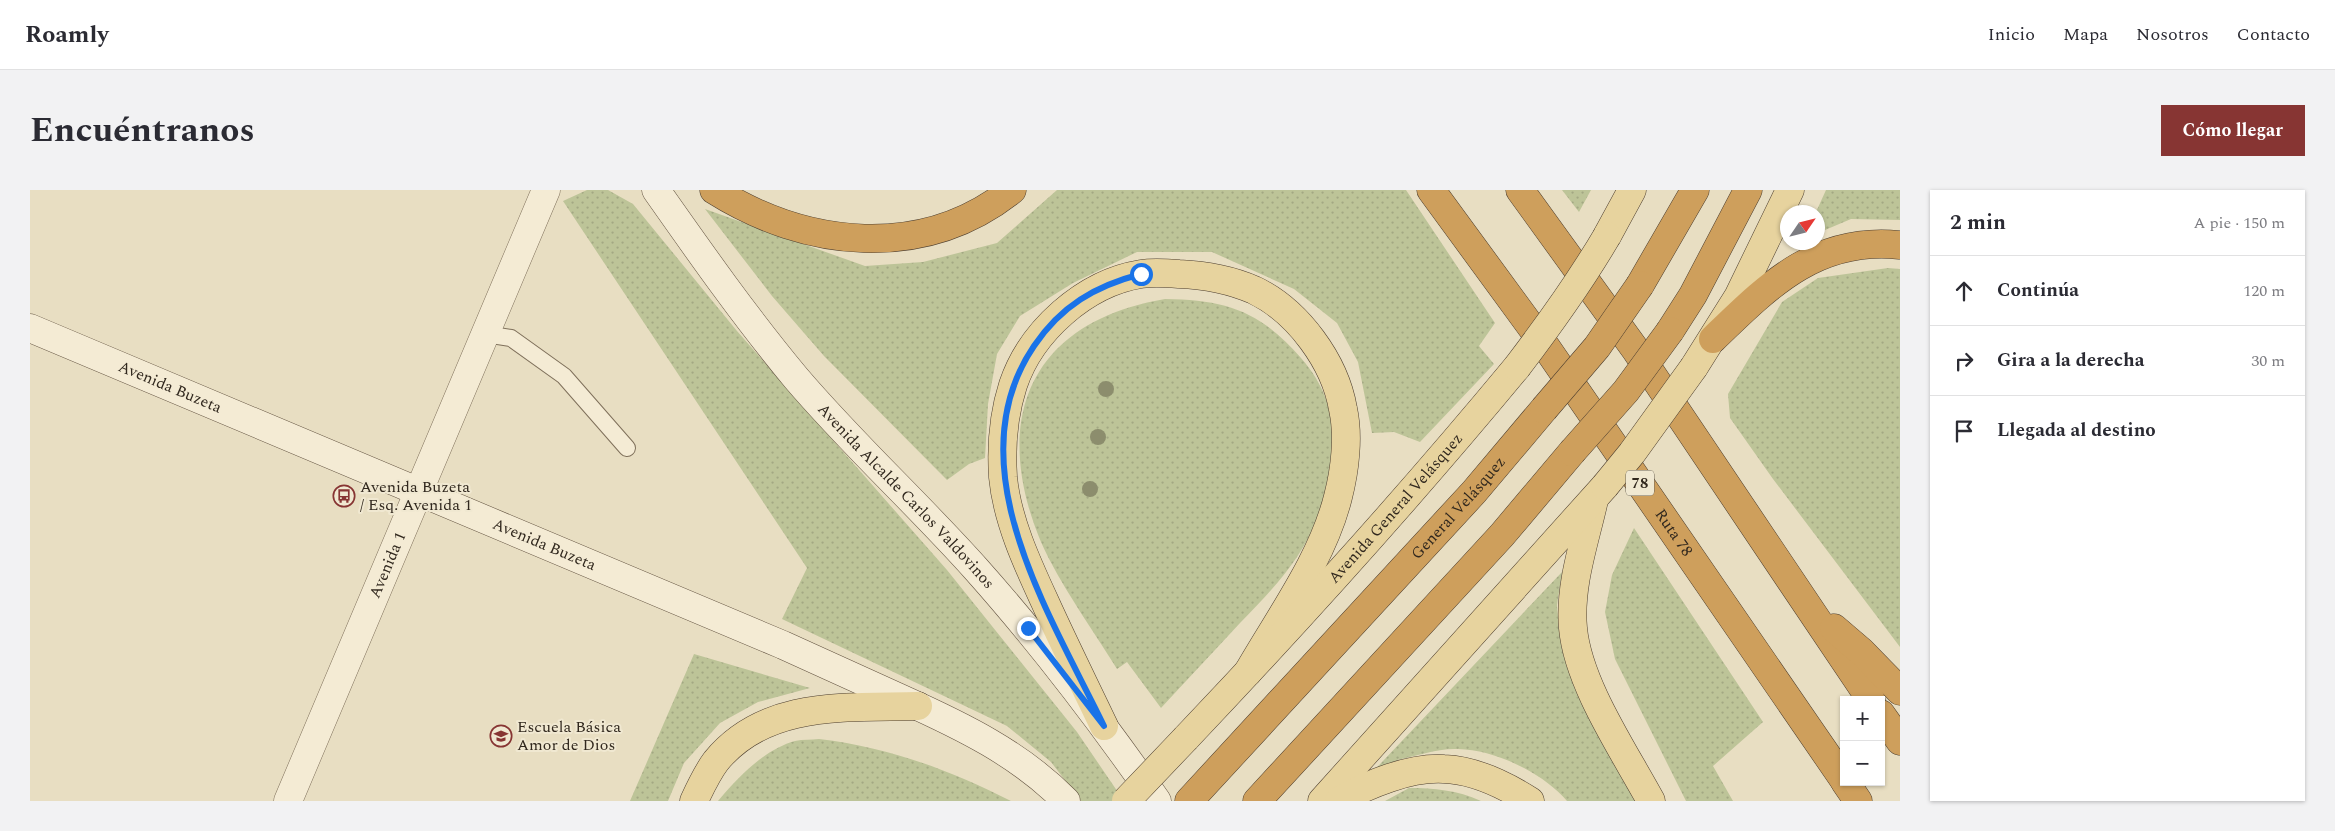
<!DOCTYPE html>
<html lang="es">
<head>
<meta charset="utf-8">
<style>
  :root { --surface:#fff; --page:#f2f2f3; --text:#2b2b33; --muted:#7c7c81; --line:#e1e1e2; --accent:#873533 }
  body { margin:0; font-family:Spectral,serif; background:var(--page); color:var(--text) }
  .controls { position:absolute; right:15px; bottom:15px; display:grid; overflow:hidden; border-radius:0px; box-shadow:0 1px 4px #0004 }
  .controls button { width:45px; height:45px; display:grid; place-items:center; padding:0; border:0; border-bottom:1px solid var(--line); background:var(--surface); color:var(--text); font:25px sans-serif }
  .compass { position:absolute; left:1750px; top:15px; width:45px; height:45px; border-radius:50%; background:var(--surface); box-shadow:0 1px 4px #0004; rotate:55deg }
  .stop { position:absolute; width:15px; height:15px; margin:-11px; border:4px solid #1a73e8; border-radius:50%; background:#fff }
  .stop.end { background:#1a73e8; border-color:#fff; box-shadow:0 1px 5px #0008 }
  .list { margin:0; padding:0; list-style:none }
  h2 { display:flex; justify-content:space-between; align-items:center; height:65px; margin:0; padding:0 20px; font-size:21px }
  h2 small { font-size:16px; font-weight:400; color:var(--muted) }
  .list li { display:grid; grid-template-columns:32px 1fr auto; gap:15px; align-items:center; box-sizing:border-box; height:70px; padding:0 20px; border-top:1px solid var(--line) }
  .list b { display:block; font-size:19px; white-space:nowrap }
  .list em { font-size:16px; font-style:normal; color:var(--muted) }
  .icon { flex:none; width:28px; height:28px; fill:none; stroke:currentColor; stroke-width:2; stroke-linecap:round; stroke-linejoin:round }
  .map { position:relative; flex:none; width:1870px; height:611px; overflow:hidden; border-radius:0px }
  header { display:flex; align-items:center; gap:30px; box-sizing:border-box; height:70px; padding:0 25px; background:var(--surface); border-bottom:1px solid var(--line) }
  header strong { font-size:24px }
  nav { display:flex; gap:28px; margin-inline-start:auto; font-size:18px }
  .intro { display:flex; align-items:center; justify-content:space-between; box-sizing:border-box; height:120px; padding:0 30px }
  h1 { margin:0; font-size:35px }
  .button { padding:12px 22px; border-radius:0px; background:var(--accent); color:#fff; font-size:18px; font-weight:700 }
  main { display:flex; gap:30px; padding:0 30px }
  aside { flex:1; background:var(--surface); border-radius:0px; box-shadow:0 1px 4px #0004 }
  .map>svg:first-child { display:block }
  .grass { fill:url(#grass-dots) }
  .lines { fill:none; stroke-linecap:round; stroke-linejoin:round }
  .service-casing { stroke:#7f705b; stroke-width:18 }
  .tertiary-casing { stroke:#7f705b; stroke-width:29 }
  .secondary-casing { stroke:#61513f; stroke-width:29 }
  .primary-casing { stroke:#4d3e2f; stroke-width:29 }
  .motorway-casing { stroke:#4d3e2f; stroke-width:29 }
  .service { stroke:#f4ebd4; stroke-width:16 }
  .tertiary { stroke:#f4ebd4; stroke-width:28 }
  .secondary { stroke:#f4ebd4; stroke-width:28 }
  .primary { stroke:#e7d39e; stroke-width:28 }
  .motorway { stroke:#ce9f5c; stroke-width:28 }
  .primary-bridge-casing { stroke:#4d3e2f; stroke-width:29; stroke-linecap:butt }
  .motorway-bridge-casing { stroke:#4d3e2f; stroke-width:29; stroke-linecap:butt }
  .primary-bridge { stroke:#e7d39e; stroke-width:28 }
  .motorway-bridge { stroke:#ce9f5c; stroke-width:28 }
  .tree { fill:#8c8d6d }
  .route { stroke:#1a73e8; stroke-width:6 }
  .labels { text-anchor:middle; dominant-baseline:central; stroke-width:4; stroke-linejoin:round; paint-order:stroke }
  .shield { fill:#f0e8d1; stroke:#6a6254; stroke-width:1 }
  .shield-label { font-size:15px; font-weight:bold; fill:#31281e }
  .street-label { font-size:16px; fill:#31281e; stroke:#f0e8d1 }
  .poi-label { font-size:16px; fill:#31281e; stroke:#f0e8d1; text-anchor:start }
</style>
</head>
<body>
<header>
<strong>Roamly</strong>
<nav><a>Inicio</a><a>Mapa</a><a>Nosotros</a><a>Contacto</a></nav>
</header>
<div class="intro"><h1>Encuéntranos</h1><a class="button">Cómo llegar</a></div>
<main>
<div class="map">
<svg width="1870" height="611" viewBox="0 0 1870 611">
  <defs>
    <pattern id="grass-dots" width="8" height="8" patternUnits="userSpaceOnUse" patternTransform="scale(1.25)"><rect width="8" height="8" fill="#bdc498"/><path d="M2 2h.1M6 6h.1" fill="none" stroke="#a3a883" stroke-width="1.8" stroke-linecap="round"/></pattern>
  </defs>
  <rect width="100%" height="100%" fill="#e8dec2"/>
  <path class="grass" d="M 557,0 L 578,0 L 603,14 L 707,141 L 917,380 L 1047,542 L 1094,611 L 1051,611 L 1021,572 L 977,536 L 752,429 L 777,378 L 533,11 Z
    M 1027,0 L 1376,0 L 1465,133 L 1449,156 L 1464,174 L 1390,252 L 1364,242 L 1342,243 L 1328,172 L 1307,133 L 1264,99 L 1182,62 L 1107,62 L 1043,93 L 990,126 L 967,164 L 958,214 L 955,268 L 939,274 L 917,290 L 794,166 L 742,106 L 675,19 L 835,76 L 893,72 L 967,53 Z
    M 1532,0 L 1561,0 L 1549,22 Z
    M 1796,0 L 1870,0 L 1870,30 L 1821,29 L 1788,43 L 1788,22 L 1786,22 Z
    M 1858,78 L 1870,79 L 1870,457 L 1743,289 L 1700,228 L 1698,204 L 1752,112 L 1788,88 Z
    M 1135,109 C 1197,110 1230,121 1271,168 C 1324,228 1307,305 1267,367 C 1251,391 1230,412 1210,433 C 1184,461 1157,490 1131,518 L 1097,472 L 1087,479 C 1063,440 1029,393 1011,352 C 960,230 999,132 1135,109 Z
    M 1604,338 L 1733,532 L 1683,576 L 1703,611 L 1656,611 L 1585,469 L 1575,422 L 1582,385 Z
    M 1532,382 L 1527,415 L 1529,439 L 1609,611 L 1537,611 C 1513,583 1466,560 1428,559 C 1408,558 1386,566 1367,570 L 1369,574 L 1335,590 Z
    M 664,464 L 780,498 L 728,512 L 690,533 L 654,573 L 638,611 L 600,611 Z
    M 789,549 C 858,557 920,580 981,611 L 688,611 C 707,588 735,559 765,551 C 773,549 781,550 789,549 Z
    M 1379,598 C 1404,598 1427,600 1451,611 L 1355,611 Z"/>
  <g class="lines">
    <g class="service-casing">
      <path id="service" d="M 455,144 L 481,148 L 534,186 L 597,258"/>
    </g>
    <g class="tertiary-casing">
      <g id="tertiary">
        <path id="s1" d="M 258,611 L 516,0"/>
      </g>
    </g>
    <g class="secondary-casing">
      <g id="secondary">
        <path id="s2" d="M 626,0 C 671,64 716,128 766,188 C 823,255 888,314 946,379 C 1012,453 1071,531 1127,611"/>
        <path id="s3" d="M 0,138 L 753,455 C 793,473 832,491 872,509 C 932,536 990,564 1036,611"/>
      </g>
    </g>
    <g class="primary-casing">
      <g id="primary">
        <path d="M 1577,46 L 1602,0"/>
        <path d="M 1664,177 L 1708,107 L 1760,0"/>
        <path d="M 1564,310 C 1555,351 1539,395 1543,438 C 1548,494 1594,561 1621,611"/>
        <path d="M 1074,536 C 1054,494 1034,454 1015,412 C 997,373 977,330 973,287 C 971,257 974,223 983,195 C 1001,141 1055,93 1111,84 C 1123,82 1137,83 1149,84 C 1174,85 1201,90 1224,100 C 1268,121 1305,172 1313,219 C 1319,246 1315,280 1308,307 C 1293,368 1249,428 1218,482"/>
        <path id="s4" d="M 1156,548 C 1270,428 1381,305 1487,177"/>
        <path d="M 664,611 C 670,598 677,583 686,571 C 736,510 817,518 888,516"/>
        <path d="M 1292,611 L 1575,296"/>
        <path d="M 1309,611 C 1338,594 1380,577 1414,579 C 1445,580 1475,595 1500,611"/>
      </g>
    </g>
    <g class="motorway-casing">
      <g id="motorway">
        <path d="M 684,0 C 776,58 893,71 982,0"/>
        <path id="s5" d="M 1401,0 L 1516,157 L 1814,590"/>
        <path d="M 1490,0 L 1605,159 L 1841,510"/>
        <path d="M 1610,95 L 1665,0"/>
        <path d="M 1640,141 L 1663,105 L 1718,0"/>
        <path d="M 1683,149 C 1738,96 1786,46 1870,55"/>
        <path d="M 1804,438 L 1832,462 L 1870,501"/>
        <path d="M 1851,524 L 1870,551"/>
        <path d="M 1815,592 L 1828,611"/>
        <path id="s6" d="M 1159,611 L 1444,302 L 1514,219"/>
        <path d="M 1227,611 L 1472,345 L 1542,262"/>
      </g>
    </g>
    <use href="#service" class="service"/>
    <use href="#tertiary" class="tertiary"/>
    <use href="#secondary" class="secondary"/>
    <use href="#primary" class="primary"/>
    <use href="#motorway" class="motorway"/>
    <g class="primary-bridge-casing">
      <path id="primary-bridge" d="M 1487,177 C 1519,135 1550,92 1577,46
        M 1575,296 L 1602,263 L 1664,177
        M 1096,611 L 1156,548"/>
    </g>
    <g class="motorway-bridge-casing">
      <path id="motorway-bridge" d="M 1514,219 L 1567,157 L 1610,95
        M 1542,262 L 1596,201 L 1640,141"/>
    </g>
    <use href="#primary-bridge" class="primary-bridge"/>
    <use href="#motorway-bridge" class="motorway-bridge"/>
  </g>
  <g class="tree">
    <circle cx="1076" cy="199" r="8"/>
    <circle cx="1068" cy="247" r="8"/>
    <circle cx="1060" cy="299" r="8"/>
  </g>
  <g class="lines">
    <path class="route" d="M 998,438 L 1074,536 C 1021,426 923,275 1004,156 C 1031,116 1065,96 1111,84"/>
  </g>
  <defs>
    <g id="bus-ring" transform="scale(1.125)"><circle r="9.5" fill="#f0e8d1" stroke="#873533" stroke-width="1.5"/><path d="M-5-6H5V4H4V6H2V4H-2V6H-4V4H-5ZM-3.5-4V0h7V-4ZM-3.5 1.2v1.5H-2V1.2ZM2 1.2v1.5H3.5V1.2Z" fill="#873533"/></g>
    <g id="school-ring" transform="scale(1.125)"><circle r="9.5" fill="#f0e8d1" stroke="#873533" stroke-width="1.5"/><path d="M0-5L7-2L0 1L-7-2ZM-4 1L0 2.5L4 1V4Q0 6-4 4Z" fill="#873533"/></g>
  </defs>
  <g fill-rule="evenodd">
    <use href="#bus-ring" x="314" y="306"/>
    <use href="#school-ring" x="471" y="546"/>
  </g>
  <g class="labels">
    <rect class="shield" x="1596" y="280.5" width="28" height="25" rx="4"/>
    <g class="shield-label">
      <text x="1610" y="293">78</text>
    </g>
    <g class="street-label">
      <text stroke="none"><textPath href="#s3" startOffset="152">Avenida Buzeta</textPath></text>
      <text stroke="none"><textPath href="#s2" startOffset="396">Avenida Alcalde Carlos Valdovinos</textPath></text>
      <text stroke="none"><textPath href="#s4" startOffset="311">Avenida General Velásquez</textPath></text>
      <text stroke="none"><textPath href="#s6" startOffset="398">General Velásquez</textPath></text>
      <text stroke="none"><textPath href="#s5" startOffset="420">Ruta 78</textPath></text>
      <text stroke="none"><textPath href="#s3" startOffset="558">Avenida Buzeta</textPath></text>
      <text stroke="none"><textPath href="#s1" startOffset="256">Avenida 1</textPath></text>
    </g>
    <g class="poi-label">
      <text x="330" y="297">Avenida Buzeta<tspan x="330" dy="18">/ Esq. Avenida 1</tspan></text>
      <text x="487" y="537">Escuela Básica<tspan x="487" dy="18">Amor de Dios</tspan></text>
    </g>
  </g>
</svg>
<div class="controls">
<button>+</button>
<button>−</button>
</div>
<svg class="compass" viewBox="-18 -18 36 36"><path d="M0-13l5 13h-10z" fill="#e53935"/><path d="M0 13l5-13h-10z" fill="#7c7c81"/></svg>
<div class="stop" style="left:1111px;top:84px"></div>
<div class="stop end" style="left:998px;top:438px"></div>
</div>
<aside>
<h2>2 min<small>A pie · 150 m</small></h2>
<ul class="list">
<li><svg class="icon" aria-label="ahead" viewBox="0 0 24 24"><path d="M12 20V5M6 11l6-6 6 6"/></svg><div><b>Continúa</b></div><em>120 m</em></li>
<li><svg class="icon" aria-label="right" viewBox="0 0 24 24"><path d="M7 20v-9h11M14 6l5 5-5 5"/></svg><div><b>Gira a la derecha</b></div><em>30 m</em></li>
<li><svg class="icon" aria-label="arrive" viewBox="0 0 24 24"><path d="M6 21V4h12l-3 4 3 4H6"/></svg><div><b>Llegada al destino</b></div></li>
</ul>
</aside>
</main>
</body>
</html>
